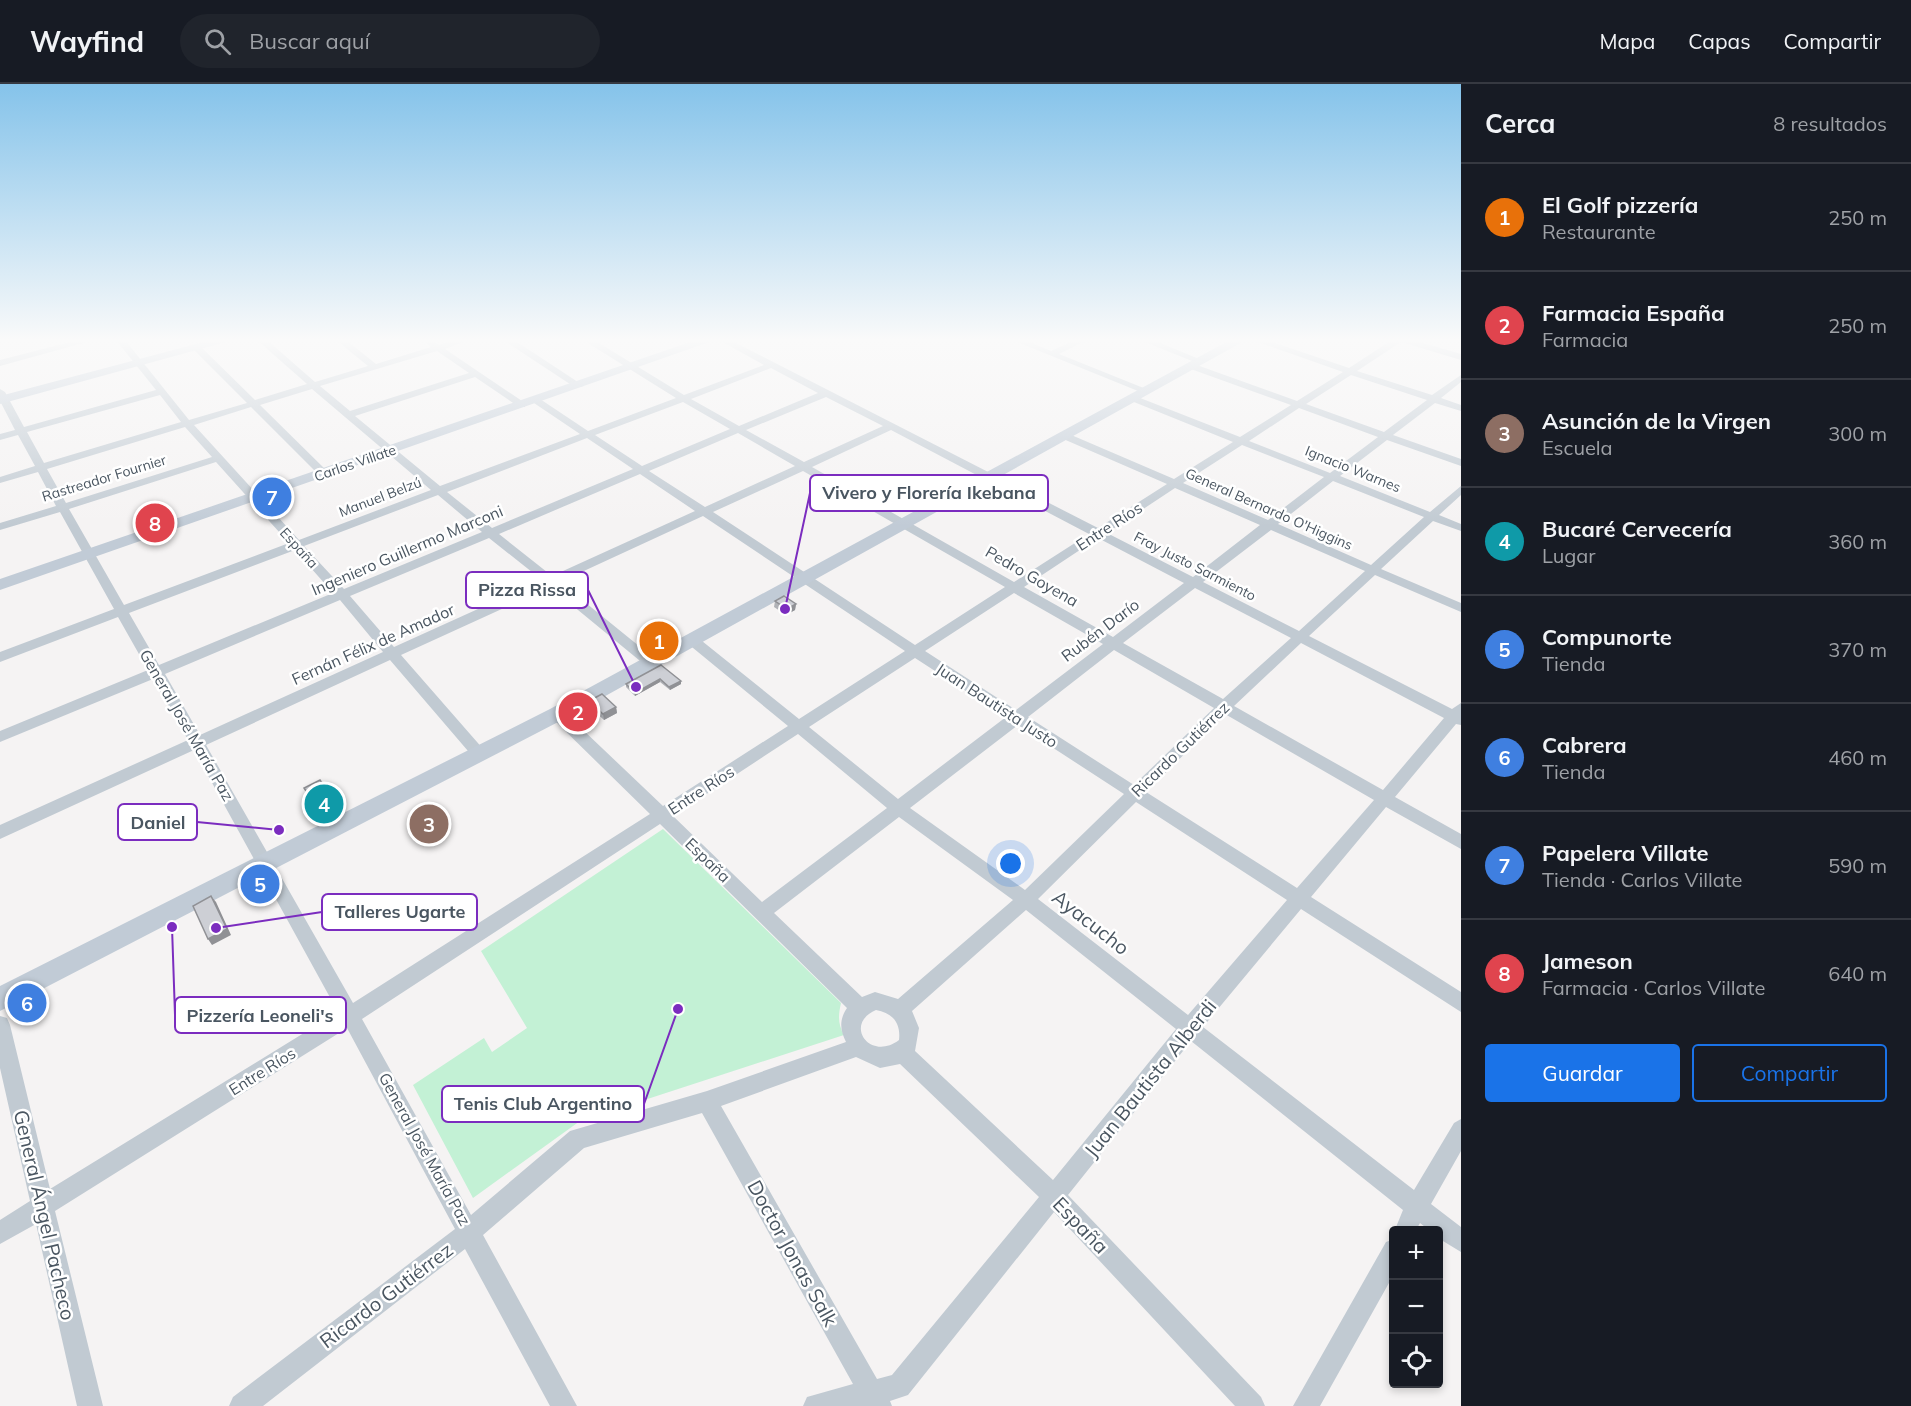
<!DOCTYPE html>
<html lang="es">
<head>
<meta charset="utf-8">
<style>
  :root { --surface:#171b24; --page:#20242c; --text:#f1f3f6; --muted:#9ea1a6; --line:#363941; --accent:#1a73e8 }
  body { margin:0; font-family:Mulish,sans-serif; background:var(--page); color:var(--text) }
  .controls { position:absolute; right:18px; bottom:18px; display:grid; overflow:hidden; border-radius:6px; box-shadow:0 3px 9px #0003 }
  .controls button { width:54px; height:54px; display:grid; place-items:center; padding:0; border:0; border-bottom:2px solid var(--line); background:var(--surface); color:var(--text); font:30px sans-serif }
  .you { position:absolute; left:1011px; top:780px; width:21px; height:21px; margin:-15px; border:4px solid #fff; border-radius:50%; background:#1a73e8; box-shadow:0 0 0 9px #1a73e833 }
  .badge { display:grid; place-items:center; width:39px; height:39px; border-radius:50%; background:var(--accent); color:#fff; font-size:20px; font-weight:700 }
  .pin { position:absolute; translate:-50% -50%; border:3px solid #fff; box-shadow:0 2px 6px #0006 }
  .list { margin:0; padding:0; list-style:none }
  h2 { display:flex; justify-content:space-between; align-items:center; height:78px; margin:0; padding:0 24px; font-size:26px }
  h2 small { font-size:20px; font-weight:400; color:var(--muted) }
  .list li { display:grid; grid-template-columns:39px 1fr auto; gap:18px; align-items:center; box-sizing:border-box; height:108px; padding:0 24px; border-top:2px solid var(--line) }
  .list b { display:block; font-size:22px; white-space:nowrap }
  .list p { margin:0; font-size:20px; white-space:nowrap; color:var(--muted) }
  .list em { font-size:20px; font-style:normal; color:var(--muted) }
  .actions { display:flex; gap:12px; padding:18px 24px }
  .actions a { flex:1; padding:14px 0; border:2px solid var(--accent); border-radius:6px; text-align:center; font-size:21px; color:var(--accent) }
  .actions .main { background:var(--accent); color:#fff }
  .icon { flex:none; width:33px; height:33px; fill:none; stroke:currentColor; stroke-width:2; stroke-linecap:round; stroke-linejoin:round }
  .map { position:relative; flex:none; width:1461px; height:1322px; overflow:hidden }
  header { display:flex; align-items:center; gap:36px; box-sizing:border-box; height:84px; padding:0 30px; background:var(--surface); border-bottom:2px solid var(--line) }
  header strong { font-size:28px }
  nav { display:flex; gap:33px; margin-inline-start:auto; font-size:21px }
  .search { width:420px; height:54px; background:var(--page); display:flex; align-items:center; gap:15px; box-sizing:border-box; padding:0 21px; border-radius:33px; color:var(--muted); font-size:22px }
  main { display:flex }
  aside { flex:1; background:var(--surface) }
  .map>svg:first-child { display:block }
  .green { fill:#c3f1d5 }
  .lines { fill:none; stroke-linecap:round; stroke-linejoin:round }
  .street { fill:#c1cad2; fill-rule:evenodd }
  .secondary { fill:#c1cbd6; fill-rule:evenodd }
  .wall { fill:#b0b2b7 }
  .shaded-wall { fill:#909195 }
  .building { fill:#cdcfd5; stroke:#909195; stroke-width:1.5 }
  .labels { text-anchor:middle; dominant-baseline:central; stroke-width:5; stroke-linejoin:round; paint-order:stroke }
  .far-street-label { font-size:14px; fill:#4a5661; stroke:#fff }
  .street-label { font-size:16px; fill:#4a5661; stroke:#fff }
  .near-street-label { font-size:20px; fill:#4a5661; stroke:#fff }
  .leader { fill:none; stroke:#7b2cbf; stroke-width:2 }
  .callout-dot { fill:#7b2cbf; stroke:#fff; stroke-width:2 }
  .callout { fill:#fff; stroke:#7b2cbf; stroke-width:2 }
  .callout-label { font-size:18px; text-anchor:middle; font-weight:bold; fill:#4a5661 }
</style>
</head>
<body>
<header>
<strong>Wayfind</strong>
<div class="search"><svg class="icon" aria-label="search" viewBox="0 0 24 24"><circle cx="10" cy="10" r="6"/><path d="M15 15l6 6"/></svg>Buscar aquí</div>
<nav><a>Mapa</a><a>Capas</a><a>Compartir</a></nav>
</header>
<main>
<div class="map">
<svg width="1461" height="1322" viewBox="0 0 1461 1322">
  <rect width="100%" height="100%" fill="#f5f3f3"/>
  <path class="green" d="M 663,745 L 841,919 C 838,932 838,940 844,951 L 580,1037 L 473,1114 L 413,1001 L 484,954 L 492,968 L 527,944 L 481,867 Z"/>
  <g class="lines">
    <path class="street" d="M 78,256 L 94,256 L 0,282 L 0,276 Z
      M 116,256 L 125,256 L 189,336 L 247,319 L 194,266 L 194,262 L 200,262 L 255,316 L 307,300 L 257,256 L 267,256 L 315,298 L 368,282 L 336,256 L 346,256 L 376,280 L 431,263 L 422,256 L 432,256 L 439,261 L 453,256 L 468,256 L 445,265 L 525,319 L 525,323 L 519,323 L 475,293 L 355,332 L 440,402 L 580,350 L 534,319 L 534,315 L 540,315 L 588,347 L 676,314 L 583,256 L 594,256 L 684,311 L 764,281 L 719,256 L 730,256 L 1098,444 L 1167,400 L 1061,354 L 1061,350 L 1069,350 L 1174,395 L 1233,358 L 1129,316 L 1129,312 L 1135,312 L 1240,353 L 1291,321 L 1188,284 L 1188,280 L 1194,280 L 1297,317 L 1343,288 L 1252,256 L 1266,256 L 1349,284 L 1392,256 L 1413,256 L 1461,270 L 1461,276 L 1401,258 L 1357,287 L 1432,311 L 1461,291 L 1461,298 L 1441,314 L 1461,321 L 1461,327 L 1435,319 L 1393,351 L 1461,375 L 1461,382 L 1387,356 L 1340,392 L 1430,428 L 1461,402 L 1461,411 L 1439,431 L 1461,440 L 1461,447 L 1433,437 L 1381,485 L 1461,519 L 1461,528 L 1375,491 L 1309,552 L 1452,625 L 1461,619 L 1461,641 L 1456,640 L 1395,713 L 1461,750 L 1461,765 L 1386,723 L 1311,813 L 1461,908 L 1461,928 L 1301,825 L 1203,943 L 1414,1106 L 1454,1039 L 1461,1035 L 1461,1067 L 1431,1120 L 1461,1143 L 1461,1168 L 1438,1154 L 1438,1146 L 1429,1146 L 1420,1139 L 1416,1146 L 1394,1148 L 1403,1126 L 1191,957 L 1068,1111 L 1261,1313 L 1265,1322 L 1235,1322 L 1054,1128 L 908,1311 L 890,1317 L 892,1322 L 803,1322 L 807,1313 L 853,1300 L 702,1029 L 584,1064 L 483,1151 L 577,1322 L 550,1322 L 465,1165 L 263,1322 L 229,1322 L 233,1313 L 455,1145 L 347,944 L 55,1127 L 103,1322 L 77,1322 L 36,1140 L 0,1160 L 0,1136 L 30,1117 L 0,984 L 0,932 L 7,934 L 10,941 L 50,1105 L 338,928 L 194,666 L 0,755 L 0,741 L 188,656 L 153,595 L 0,658 L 0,647 L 148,586 L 118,533 L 0,578 L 0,568 L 114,525 L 60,428 L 0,446 L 0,439 L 56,422 L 38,388 L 0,399 L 0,393 L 35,382 L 18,351 L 0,356 L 0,350 L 15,346 L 0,317 L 0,305 L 5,308 L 24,343 L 156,306 ZM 437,267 L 469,289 L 350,327 L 320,302 ZM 771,284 L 818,309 L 739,342 L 691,315 ZM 1351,291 L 1427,316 L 1384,348 L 1306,320 ZM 312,305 L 431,406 L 299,456 L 194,341 L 251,323 L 320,392 L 328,392 L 328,388 L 260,321 ZM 160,311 L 181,338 L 44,379 L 27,348 ZM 826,313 L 883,342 L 804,378 L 746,346 ZM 683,318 L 730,345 L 642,382 L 595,351 ZM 1299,324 L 1378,353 L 1330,389 L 1249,357 ZM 185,343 L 212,373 L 66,419 L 47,385 ZM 891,346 L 1089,450 L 1014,498 L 812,383 ZM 738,349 L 795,382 L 705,423 L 649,387 ZM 587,354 L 633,385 L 492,444 L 447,408 ZM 1242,361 L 1324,393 L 1268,436 L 1183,399 ZM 216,378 L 289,459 L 124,521 L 69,425 ZM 803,387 L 1005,503 L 915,561 L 713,428 ZM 640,390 L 695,427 L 552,492 L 499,450 ZM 1333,397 L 1424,433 L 1371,481 L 1278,440 ZM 1175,404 L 1260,441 L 1193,493 L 1107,449 ZM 438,411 L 482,448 L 344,505 L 304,462 ZM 703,432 L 905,567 L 799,635 L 697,553 L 687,553 L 685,556 L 687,559 L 788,642 L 663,722 L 562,626 L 552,626 L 550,630 L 552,634 L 650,730 L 353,919 L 206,661 L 390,576 L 474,674 L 484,674 L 487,670 L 484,666 L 401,571 L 550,503 L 645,581 L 655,581 L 657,578 L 655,575 L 560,498 ZM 1271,446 L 1365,487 L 1299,547 L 1203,498 ZM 489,454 L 542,496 L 394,563 L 350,512 ZM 1098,454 L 1184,499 L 1113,553 L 1024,503 ZM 295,466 L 333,509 L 159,581 L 129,529 ZM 1195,504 L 1291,554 L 1223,615 L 1123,559 ZM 1014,509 L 1103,560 L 1016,626 L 925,567 ZM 340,516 L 383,568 L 200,651 L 165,590 ZM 1301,559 L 1444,634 L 1383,706 L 1234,622 ZM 1114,566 L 1214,624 L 1134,701 L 1028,633 ZM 915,574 L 1006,633 L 898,715 L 809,643 ZM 1225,630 L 1374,716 L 1297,804 L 1146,708 ZM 1018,641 L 1124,710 L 1025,806 L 910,724 ZM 798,650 L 887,724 L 762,818 L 673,732 ZM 1136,718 L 1287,816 L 1188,931 L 1038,815 ZM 899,733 L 1013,816 L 898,915 L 875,908 L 862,913 L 774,829 ZM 660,740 L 847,924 C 839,936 840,946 846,958 L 707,1007 L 570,1047 L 471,1131 L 362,935 ZM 1026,826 L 1176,945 L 1053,1096 L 915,967 L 919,944 L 912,927 ZM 876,926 C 892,929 901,938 899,956 C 870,978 843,940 876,926 ZM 856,973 L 880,984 L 900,980 L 1039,1113 L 892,1291 L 877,1295 L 721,1022 Z
      M 503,256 L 514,256 L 584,302 L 576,304 Z
      M 1012,256 L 1025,256 L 1051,267 L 1075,256 L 1087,256 L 1059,270 L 1151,307 L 1143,309 Z
      M 1140,256 L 1153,256 L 1204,277 L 1197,279 Z
      M 1394,1155 L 1394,1190 L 1320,1322 L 1293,1322 L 1386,1158 Z"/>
    <path class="secondary" d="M 211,256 L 233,256 L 0,320 L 0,312 Z
      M 696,256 L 715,256 L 0,506 L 0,495 Z
      M 1230,256 L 1246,256 L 564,635 L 0,927 L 0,902 L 550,625 Z"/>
  </g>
  <path class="wall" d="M 775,517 L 796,520 L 795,526 L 786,531 L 774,523 Z
    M 661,581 L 681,597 L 681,600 L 670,606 L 660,598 L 635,612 L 626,603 L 626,600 Z
    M 589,617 L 616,623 L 617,629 L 604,636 L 590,623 Z"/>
  <path class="shaded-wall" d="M 796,520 L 795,526 L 786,531 L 787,525 Z
    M 660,595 L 660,598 L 635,612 L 635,609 Z
    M 681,597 L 681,600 L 670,606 L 669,603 Z
    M 616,623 L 617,629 L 604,636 L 603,630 Z
    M 339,725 L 340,728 L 325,736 L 323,733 Z
    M 211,812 L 216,818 L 231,851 L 212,861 L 208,855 Z"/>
  <path class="building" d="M 784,512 L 796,520 L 787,525 L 775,517 Z
    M 661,581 L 681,597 L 669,603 L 660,595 L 635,609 L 626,600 Z
    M 602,610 L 616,623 L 603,630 L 589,617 Z
    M 320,696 L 339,725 L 323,733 L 304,704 Z
    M 211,812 L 227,845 L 208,855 L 193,822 Z"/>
  <linearGradient id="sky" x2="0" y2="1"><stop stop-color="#85c3ea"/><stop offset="0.58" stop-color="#fafafa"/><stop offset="1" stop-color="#fafafa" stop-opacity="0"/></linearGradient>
  <rect width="1461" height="442" fill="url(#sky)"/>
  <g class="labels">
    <g class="far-street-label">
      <text transform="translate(355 379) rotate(-19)">Carlos Villate</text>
      <text transform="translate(1353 385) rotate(22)">Ignacio Warnes</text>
      <text transform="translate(104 394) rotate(-17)">Rastreador Fournier</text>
      <text transform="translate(380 413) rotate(-21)">Manuel Belzú</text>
      <text transform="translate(1269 425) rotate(24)">General Bernardo O'Higgins</text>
      <text transform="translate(299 464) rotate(48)">España</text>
      <text transform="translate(1195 482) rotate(27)">Fray Justo Sarmiento</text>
    </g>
    <g class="street-label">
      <text transform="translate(1109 442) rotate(-33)">Entre Ríos</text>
      <text transform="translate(407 466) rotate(-23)">Ingeniero Guillermo Marconi</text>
      <text transform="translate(1032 492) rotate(30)">Pedro Goyena</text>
      <text transform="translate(1100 546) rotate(-37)">Rubén Darío</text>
      <text transform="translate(373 560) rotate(-24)">Fernán Félix de Amador</text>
      <text transform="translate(997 621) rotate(33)">Juan Bautista Justo</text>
      <text transform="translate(187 641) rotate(60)">General José María Paz</text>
      <text transform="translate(1180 665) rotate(-44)">Ricardo Gutiérrez</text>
      <text transform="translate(701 706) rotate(-33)">Entre Ríos</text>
      <text transform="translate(708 776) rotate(44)">España</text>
      <text transform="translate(262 987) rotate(-32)">Entre Ríos</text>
      <text transform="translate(425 1065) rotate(61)">General José María Paz</text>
    </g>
    <g class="near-street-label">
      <text transform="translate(1091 838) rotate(38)">Ayacucho</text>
      <text transform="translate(1150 994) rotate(-51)">Juan Bautista Alberdi</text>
      <text transform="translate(45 1131) rotate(77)">General Ángel Pacheco</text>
      <text transform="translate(1081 1141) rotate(46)">España</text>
      <text transform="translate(793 1169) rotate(61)">Doctor Jonas Salk</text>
      <text transform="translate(386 1211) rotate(-37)">Ricardo Gutiérrez</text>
    </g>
  </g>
  <path class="leader" d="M785 525L810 409M636 603L588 506M279 746L197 738M216 844L322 828M172 843L175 931M678 925L644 1020"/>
  <g class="callout-dot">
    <circle cx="785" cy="525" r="6"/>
    <circle cx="636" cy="603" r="6"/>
    <circle cx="279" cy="746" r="6"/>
    <circle cx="216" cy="844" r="6"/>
    <circle cx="172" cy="843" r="6"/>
    <circle cx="678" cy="925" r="6"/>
  </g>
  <g class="callout">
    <rect x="810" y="391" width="238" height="36" rx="6"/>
    <rect x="466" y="488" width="122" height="36" rx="6"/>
    <rect x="118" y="720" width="79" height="36" rx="6"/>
    <rect x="322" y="810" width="155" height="36" rx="6"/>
    <rect x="175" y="913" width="171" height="36" rx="6"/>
    <rect x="442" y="1002" width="202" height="36" rx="6"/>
  </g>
  <g class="callout-label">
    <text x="929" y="415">Vivero y Florería Ikebana</text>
    <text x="527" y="512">Pizza Rissa</text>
    <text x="158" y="745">Daniel</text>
    <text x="400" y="834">Talleres Ugarte</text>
    <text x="260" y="938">Pizzería Leoneli's</text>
    <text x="543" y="1026">Tenis Club Argentino</text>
  </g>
</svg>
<div class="controls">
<button>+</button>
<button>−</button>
<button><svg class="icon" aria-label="locate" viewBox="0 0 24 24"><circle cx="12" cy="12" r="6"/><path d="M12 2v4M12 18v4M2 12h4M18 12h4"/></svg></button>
</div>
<div class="you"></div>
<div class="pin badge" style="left:659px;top:557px;background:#e8710a">1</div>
<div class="pin badge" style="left:578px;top:628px;background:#e0444e">2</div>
<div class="pin badge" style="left:429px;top:740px;background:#8d6e63">3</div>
<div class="pin badge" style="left:324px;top:720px;background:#0f9aa8">4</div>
<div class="pin badge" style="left:260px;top:800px;background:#3f7fe0">5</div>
<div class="pin badge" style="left:27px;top:919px;background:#3f7fe0">6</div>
<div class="pin badge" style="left:272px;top:413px;background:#3f7fe0">7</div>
<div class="pin badge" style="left:155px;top:439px;background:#e0444e">8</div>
</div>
<aside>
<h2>Cerca<small>8 resultados</small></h2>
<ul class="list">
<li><span class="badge" style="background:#e8710a">1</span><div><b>El Golf pizzería</b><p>Restaurante</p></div><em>250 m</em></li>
<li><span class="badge" style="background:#e0444e">2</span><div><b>Farmacia España</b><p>Farmacia</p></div><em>250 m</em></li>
<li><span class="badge" style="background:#8d6e63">3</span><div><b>Asunción de la Virgen</b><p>Escuela</p></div><em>300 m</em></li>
<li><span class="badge" style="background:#0f9aa8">4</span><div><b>Bucaré Cervecería</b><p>Lugar</p></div><em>360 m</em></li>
<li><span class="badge" style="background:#3f7fe0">5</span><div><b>Compunorte</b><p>Tienda</p></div><em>370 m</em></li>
<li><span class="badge" style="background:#3f7fe0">6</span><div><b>Cabrera</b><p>Tienda</p></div><em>460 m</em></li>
<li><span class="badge" style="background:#3f7fe0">7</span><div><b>Papelera Villate</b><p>Tienda · Carlos Villate</p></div><em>590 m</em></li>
<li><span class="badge" style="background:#e0444e">8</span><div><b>Jameson</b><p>Farmacia · Carlos Villate</p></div><em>640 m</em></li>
</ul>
<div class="actions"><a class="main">Guardar</a><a>Compartir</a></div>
</aside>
</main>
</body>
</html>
